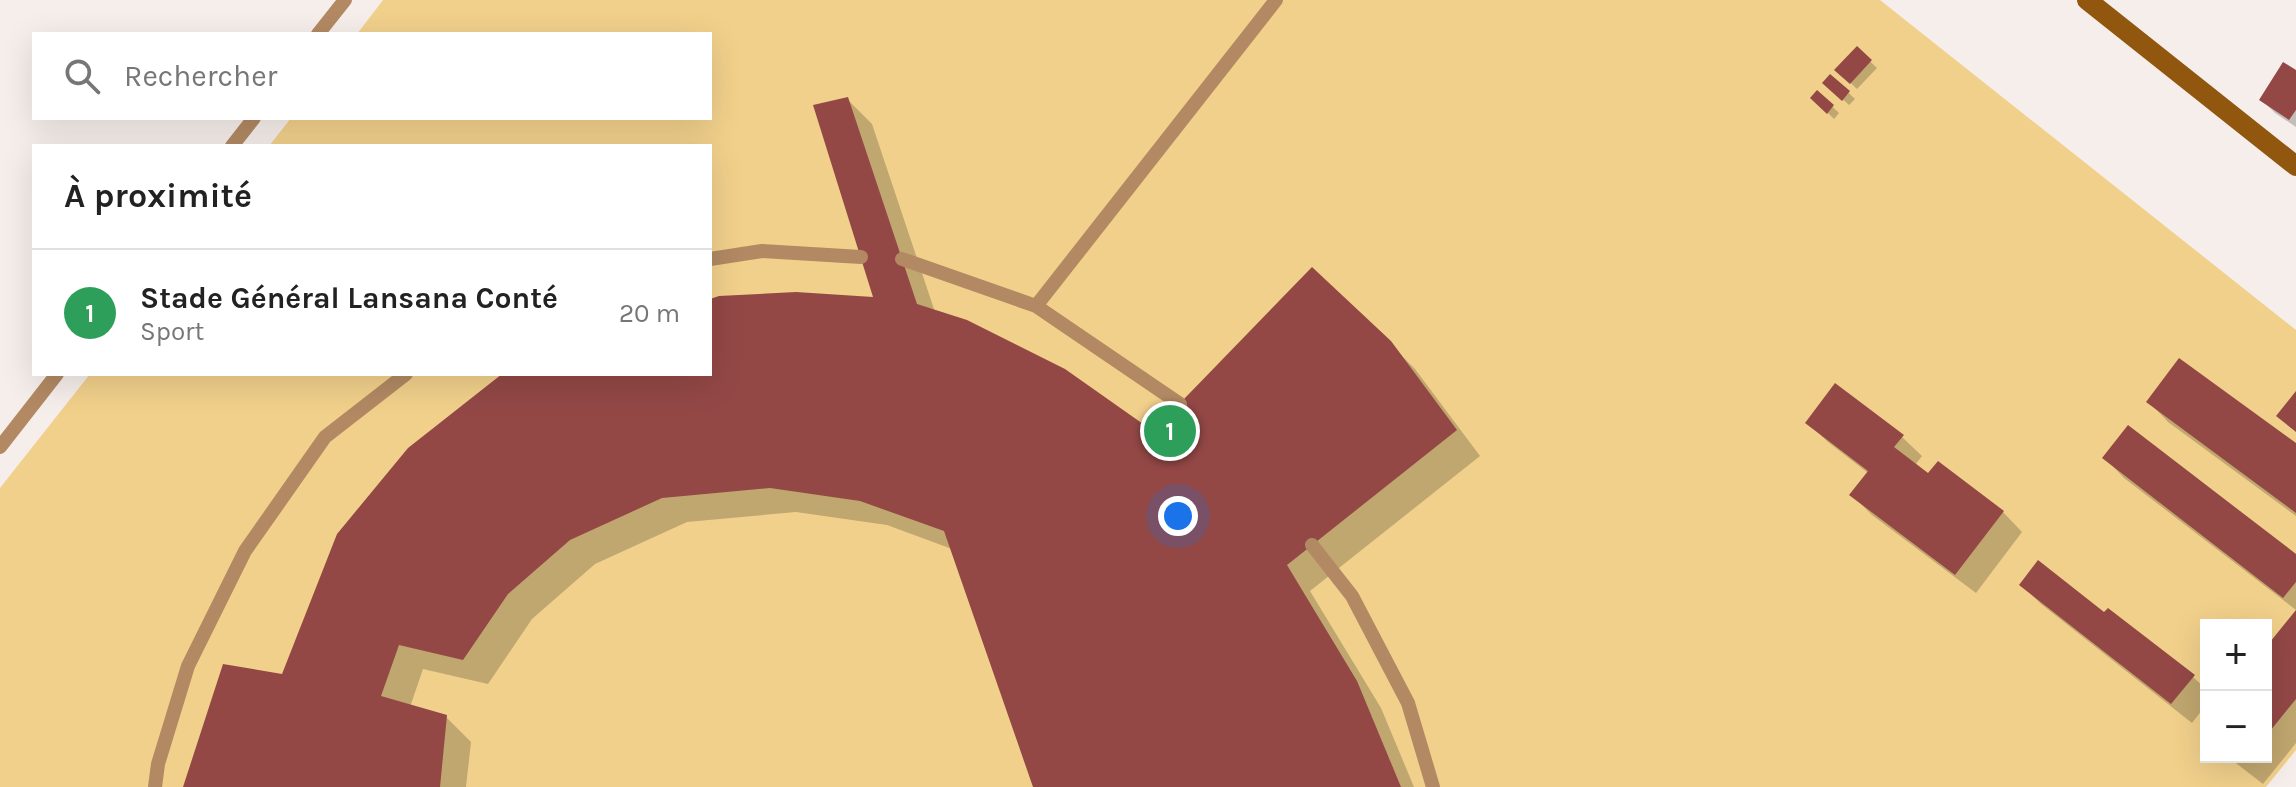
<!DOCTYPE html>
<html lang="fr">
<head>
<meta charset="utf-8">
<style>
  :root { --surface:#fff; --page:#f6f6f6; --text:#222; --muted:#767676; --line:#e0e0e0; --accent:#8f5bd4 }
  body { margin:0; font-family:Karla,sans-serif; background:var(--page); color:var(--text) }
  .controls { position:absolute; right:24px; bottom:24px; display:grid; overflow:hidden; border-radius:0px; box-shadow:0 8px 32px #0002 }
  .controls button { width:72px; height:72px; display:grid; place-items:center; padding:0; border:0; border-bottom:2px solid var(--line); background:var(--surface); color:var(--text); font:40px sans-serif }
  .you { position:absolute; left:1178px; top:516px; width:28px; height:28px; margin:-20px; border:6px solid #fff; border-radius:50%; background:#1a73e8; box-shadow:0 0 0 12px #1a73e833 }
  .badge { display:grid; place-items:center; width:52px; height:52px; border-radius:50%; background:var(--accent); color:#fff; font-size:26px; font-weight:700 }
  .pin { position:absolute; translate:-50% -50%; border:4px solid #fff; box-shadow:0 2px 8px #0006 }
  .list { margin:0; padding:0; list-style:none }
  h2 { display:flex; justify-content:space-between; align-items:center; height:104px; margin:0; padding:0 32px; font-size:34px }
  h2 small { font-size:26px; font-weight:400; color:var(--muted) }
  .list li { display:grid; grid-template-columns:52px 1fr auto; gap:24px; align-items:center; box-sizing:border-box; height:128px; padding:0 32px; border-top:2px solid var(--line) }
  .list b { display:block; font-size:30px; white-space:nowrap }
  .list p { margin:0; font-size:26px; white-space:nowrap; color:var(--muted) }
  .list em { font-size:26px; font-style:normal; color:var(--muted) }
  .icon { flex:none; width:44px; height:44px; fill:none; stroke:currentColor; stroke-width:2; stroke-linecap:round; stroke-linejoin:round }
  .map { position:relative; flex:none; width:2296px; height:787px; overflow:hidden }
  .search { position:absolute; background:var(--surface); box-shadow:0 8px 32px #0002; left:32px; top:32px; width:680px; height:88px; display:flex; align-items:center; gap:20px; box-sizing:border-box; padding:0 28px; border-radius:0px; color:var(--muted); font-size:30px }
  .panel { position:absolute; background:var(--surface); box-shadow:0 8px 32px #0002; left:32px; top:144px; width:680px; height:232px; border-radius:0px }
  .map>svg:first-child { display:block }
  .green { fill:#f1d08b; fill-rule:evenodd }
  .shadow { fill:#0003 }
  .building { fill:#934846 }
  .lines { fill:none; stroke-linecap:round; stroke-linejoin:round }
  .lane { stroke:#b28963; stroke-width:14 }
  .secondary { stroke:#91570f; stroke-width:20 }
</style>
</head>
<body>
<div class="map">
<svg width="2296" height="787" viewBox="0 0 2296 787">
  <rect width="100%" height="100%" fill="#f6eeea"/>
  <path class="green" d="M 383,0 L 1880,0 L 2296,330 L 2296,750 L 2266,787 L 0,787 L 0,488 L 90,374 L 710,374 L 710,146 L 269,146 L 291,118 L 710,118 L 710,34 L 357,34 ZM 2206,625 L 2266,625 L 2266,757 L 2206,757 Z"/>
  <path class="shadow" d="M 1857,49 L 1877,68 L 1857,89 L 1837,70 Z
    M 2296,73 L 2296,127 L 2275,113 L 2261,99 Z
    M 1831,76 L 1855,99 L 1849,105 L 1825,83 Z
    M 1818,93 L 1839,113 L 1834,119 L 1813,98 Z
    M 847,99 L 872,124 L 935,312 L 1153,433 L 1389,343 L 1415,369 L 1480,456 L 1310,591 L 1381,708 L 1414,787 L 1035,787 L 952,549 L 887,525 L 796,512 L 687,522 L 595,564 L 532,619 L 488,684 L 423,669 L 410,707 L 446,717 L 471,742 L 466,787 L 185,787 L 284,676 L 505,374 L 710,374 L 710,301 L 876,299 Z
    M 2149,402 L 2296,446 L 2296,516 L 2168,422 Z
    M 1808,423 L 1902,437 L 1922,456 L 1915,465 L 1929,476 L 2003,512 L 2022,532 L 1976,593 L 1872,515 L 1852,495 L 1868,473 L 1828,442 Z
    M 2105,458 L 2296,557 L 2296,610 L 2124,478 Z
    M 2021,584 L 2105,615 L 2193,677 L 2206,689 L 2206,705 L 2192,723 L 2041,604 Z
    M 2296,613 L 2296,743 L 2263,784 L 2228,757 L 2266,757 L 2266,650 Z"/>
  <path class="building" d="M 1857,46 L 1872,60 L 1850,84 L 1834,70 Z
    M 2283,62 L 2296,70 L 2296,110 L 2289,120 L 2259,100 Z
    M 1830,74 L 1850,91 L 1842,101 L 1822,83 Z
    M 1817,90 L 1834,105 L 1827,114 L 1810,98 Z
    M 848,97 L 917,304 L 967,320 L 1065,369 L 1153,431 L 1312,267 L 1391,341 L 1457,430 L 1287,565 L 1357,681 L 1401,787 L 1033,787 L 944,531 L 860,501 L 770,488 L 662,498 L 570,540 L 508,594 L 463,660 L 399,645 L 381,696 L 447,715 L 440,787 L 183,787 L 223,664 L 282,674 L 337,534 L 408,448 L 502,374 L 710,374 L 710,299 L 719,296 L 796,292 L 873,297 L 813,105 Z
    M 2179,358 L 2296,443 L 2296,513 L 2146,402 Z
    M 1835,383 L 1904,435 L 1894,447 L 1928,473 L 1938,461 L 2004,511 L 1955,575 L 1849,495 L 1868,471 L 1805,423 Z
    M 2296,391 L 2296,432 L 2276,416 Z
    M 2128,425 L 2296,554 L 2296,582 L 2283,598 L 2102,458 Z
    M 2038,560 L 2104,612 L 2108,608 L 2195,675 L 2171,704 L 2019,585 Z
    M 2296,610 L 2296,699 L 2266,736 L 2266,647 Z"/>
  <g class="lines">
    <path class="lane" d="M 318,34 L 345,0
      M 232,146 L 254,118
      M 710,259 L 762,251 L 861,257
      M 902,259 L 1036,306 L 1180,404
      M 1036,306 L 1276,0
      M 0,447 L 57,374
      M 1312,545 L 1352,596 L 1408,703 L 1433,787
      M 155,787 L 158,764 L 188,666 L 245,551 L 325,437 L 406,374"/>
    <path class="secondary" d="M 2087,0 L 2296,166"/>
  </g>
</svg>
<div class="controls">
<button>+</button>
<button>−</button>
</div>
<div class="you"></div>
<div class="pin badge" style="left:1170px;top:431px;background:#2e9e5b">1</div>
<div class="search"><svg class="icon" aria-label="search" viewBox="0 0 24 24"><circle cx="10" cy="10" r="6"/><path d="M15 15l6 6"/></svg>Rechercher</div>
<section class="panel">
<h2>À proximité<small></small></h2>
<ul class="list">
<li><span class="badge" style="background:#2e9e5b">1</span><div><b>Stade Général Lansana Conté</b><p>Sport</p></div><em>20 m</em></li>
</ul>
</section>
</div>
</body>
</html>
